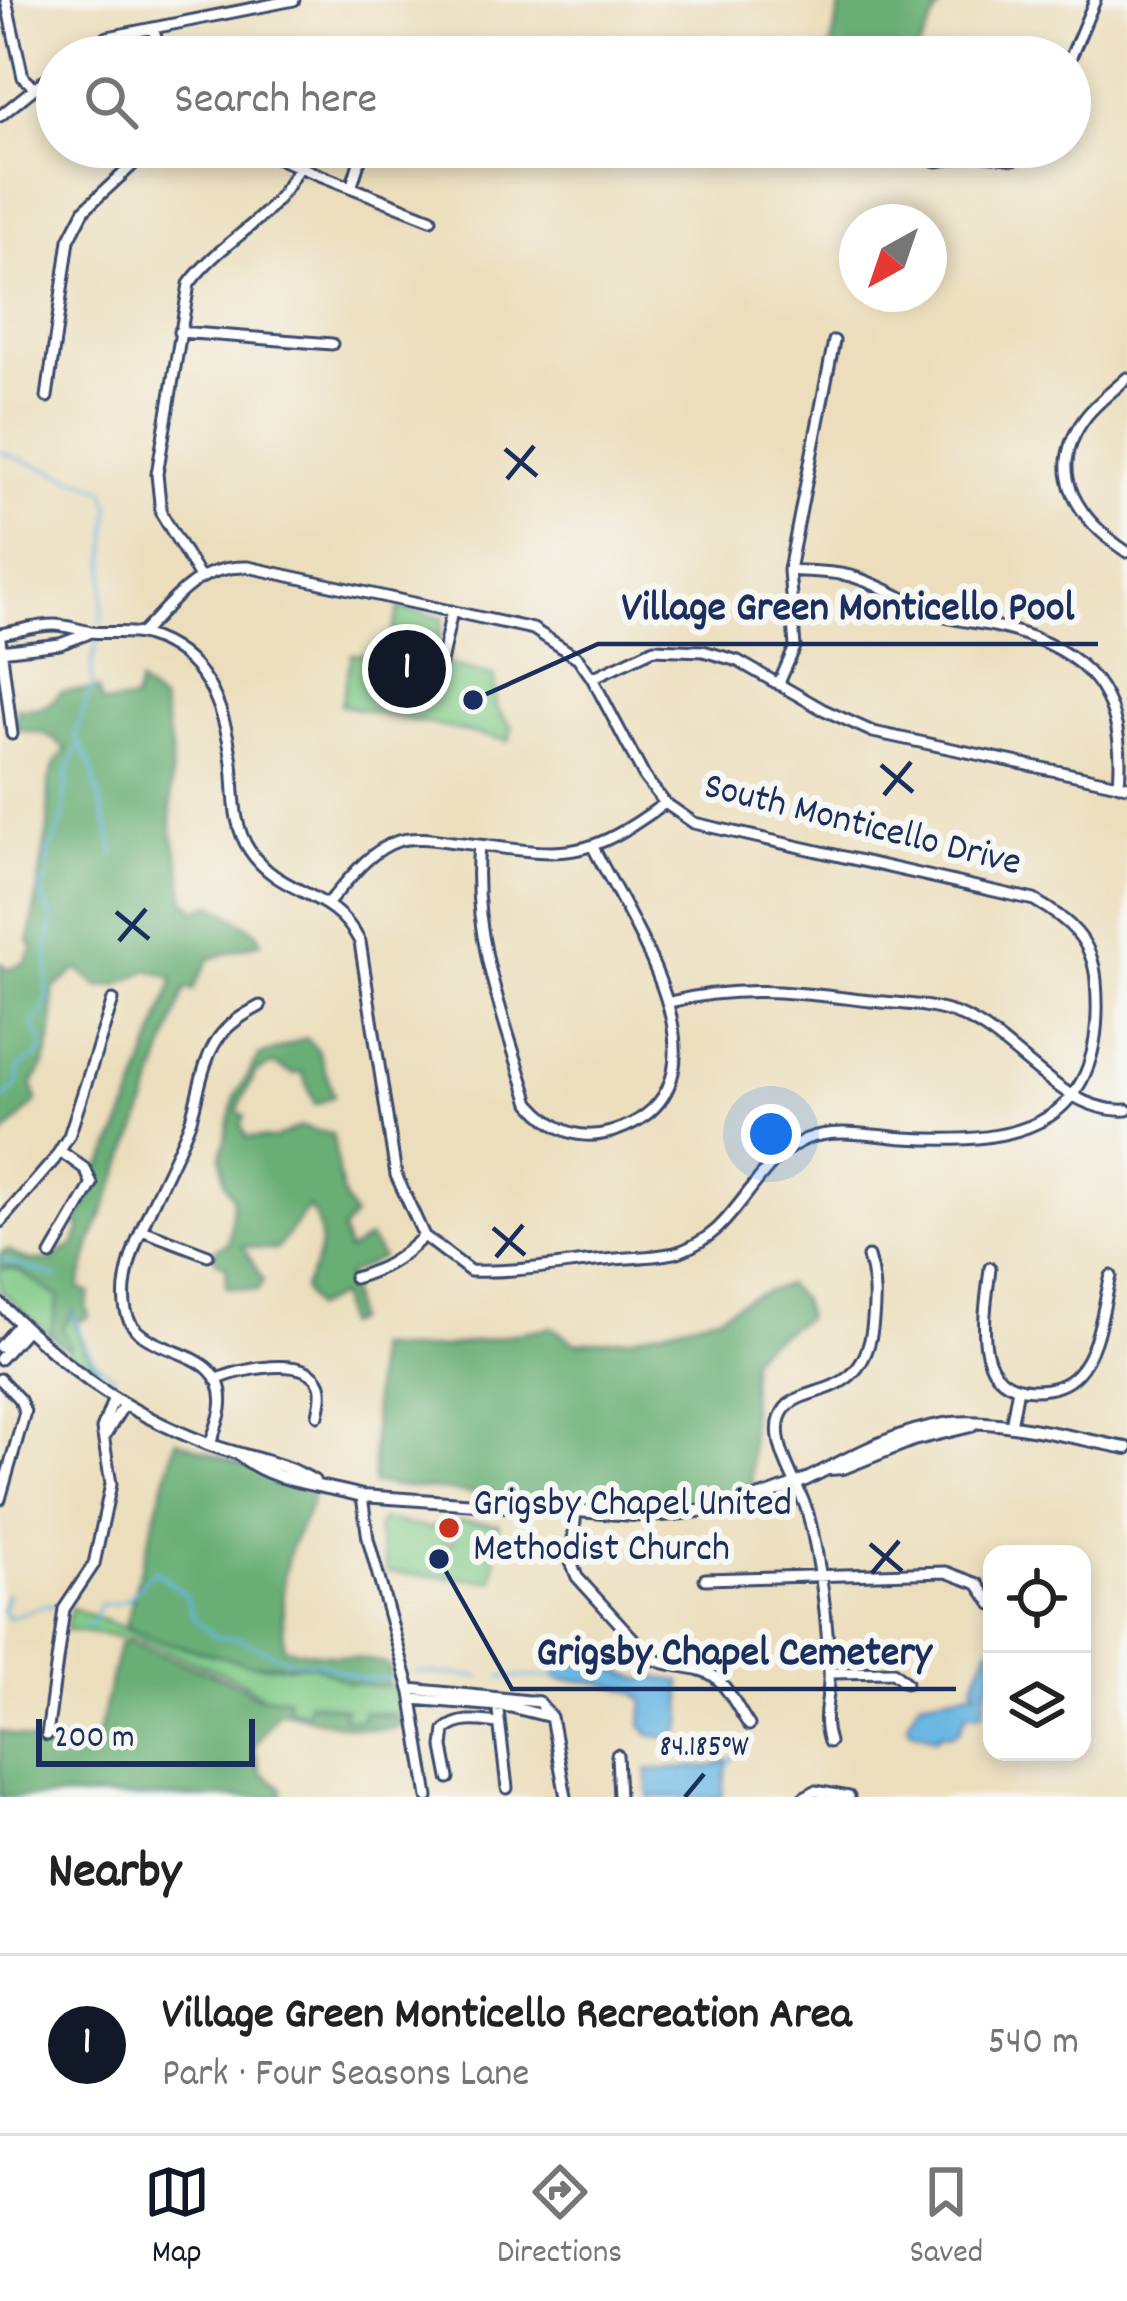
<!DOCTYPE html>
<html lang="en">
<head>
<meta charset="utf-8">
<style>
  :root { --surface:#fff; --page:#f2f2f2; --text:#222; --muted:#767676; --line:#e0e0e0; --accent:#111827 }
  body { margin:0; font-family:Dekko,sans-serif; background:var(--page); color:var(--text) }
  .controls { position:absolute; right:36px; bottom:36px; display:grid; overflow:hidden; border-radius:24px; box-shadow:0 6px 18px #0003 }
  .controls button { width:108px; height:108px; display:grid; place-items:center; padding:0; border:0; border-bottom:3px solid var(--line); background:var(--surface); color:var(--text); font:60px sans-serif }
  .compass { position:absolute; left:839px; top:204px; width:108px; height:108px; border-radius:50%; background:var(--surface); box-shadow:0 6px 18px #0003; rotate:220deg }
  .scale { position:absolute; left:36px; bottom:30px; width:219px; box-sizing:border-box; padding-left:12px; border:6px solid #1b2f5e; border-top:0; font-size:33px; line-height:42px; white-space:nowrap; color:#1b2f5e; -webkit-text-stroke:9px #f6f6f2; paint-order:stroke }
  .you { position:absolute; left:771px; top:1134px; width:42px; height:42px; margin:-30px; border:9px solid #fff; border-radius:50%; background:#1a73e8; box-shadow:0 0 0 18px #1a73e833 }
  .badge { display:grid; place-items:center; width:78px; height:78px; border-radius:50%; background:var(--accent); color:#fff; font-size:39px; font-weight:700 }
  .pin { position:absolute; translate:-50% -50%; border:6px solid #fff; box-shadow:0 3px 12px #0006 }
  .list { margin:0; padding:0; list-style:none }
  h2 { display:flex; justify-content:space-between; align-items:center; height:156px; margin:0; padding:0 48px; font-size:51px }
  h2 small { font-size:39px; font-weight:400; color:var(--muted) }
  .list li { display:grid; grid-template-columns:78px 1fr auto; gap:36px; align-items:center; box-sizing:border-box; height:180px; padding:0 48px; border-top:3px solid var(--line) }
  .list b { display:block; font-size:45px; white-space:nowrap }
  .list p { margin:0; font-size:39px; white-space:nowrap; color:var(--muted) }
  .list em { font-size:39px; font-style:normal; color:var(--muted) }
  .icon { flex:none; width:66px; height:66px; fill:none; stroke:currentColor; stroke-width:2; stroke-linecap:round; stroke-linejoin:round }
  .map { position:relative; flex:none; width:1127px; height:1797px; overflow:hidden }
  .search { position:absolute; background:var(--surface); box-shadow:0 6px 18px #0003; left:36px; right:36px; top:36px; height:132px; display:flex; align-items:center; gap:30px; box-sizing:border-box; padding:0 42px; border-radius:66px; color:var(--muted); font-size:45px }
  .sheet { height:336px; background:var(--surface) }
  nav { display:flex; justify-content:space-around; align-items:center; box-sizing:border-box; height:168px; border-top:3px solid var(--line); background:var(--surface); font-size:33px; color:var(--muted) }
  nav a { display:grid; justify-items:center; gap:6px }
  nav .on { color:var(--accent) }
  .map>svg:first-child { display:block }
  .green { fill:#82cb87; stroke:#4e7d72; stroke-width:3 }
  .forest { fill:#69af74; stroke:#426f69; stroke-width:3 }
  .water { fill:#6ab7e3; stroke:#4273a0; stroke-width:3 }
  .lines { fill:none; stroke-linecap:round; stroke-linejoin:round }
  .stream { stroke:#6ab7e3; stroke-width:3 }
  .minor-casing { stroke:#3a496c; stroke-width:15 }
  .tertiary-casing { stroke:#3a496c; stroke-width:16 }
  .minor { stroke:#fff; stroke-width:9 }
  .tertiary { stroke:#fff; stroke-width:10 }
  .ticks { fill:none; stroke:#1b2f5e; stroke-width:4.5 }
  .poi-dot { fill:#c8321e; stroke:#f6f6f2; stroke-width:4.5 }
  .labels { text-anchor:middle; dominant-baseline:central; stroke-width:12; stroke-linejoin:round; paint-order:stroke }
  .street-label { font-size:39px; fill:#1b2f5e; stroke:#f6f6f2 }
  .poi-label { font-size:39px; fill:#1b2f5e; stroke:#f6f6f2; text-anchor:start }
  .ticks-label { font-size:30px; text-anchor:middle; fill:#1b2f5e; stroke:#f6f6f2; stroke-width:12; stroke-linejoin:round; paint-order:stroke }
  .leader { fill:none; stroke:#1b2f5e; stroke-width:4.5 }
  .callout-dot { fill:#1b2f5e; stroke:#f6f6f2; stroke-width:4.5 }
  .callout-label { font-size:42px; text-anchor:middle; font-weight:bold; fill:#1b2f5e; stroke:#f6f6f2; stroke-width:12; stroke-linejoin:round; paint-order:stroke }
</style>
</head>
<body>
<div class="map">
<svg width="1127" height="1797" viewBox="0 0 1127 1797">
  <rect width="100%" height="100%" fill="#f6f6f2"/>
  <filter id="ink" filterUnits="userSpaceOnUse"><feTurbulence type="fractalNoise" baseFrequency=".00833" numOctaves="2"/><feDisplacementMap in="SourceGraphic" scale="24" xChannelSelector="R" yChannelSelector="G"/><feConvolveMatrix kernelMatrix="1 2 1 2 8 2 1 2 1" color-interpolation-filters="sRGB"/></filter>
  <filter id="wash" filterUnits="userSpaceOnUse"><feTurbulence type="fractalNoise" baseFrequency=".004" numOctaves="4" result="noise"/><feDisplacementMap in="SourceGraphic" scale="48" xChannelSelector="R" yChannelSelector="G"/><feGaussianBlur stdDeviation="2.7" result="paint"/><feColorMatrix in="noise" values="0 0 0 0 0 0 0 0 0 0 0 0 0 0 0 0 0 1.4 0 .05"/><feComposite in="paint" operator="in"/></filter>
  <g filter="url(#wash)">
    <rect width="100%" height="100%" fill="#ecdebc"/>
    <path class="green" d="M 399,608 L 443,618 L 434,662 L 494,676 L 496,708 L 512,728 L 509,741 L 341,705 L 352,654 L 386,658 Z
      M 0,1268 L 19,1270 L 59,1298 C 52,1315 51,1334 65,1348 L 70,1347 L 62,1329 L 72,1313 L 83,1349 L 97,1367 L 92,1373 L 0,1290 Z
      M 382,1520 L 433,1529 L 435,1525 L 443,1526 L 442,1539 L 453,1544 L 458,1521 L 499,1524 L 493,1581 L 387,1572 L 377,1529 Z
      M 71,1608 L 157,1640 L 264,1666 L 314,1665 L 348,1682 L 402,1687 L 409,1715 L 364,1711 L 362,1721 L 343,1718 L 345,1709 L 309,1702 L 307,1713 L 287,1709 L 287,1697 L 263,1697 L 242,1681 L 136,1639 L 66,1630 Z"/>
    <path class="forest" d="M 842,0 L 948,0 L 937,12 L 915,57 L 828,57 Z
      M 139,684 L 162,703 L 171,750 L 171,828 L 182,872 L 184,898 L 196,910 L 213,904 L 258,933 L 261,942 L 209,959 L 193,990 L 185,989 L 139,1125 L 91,1243 L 79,1288 L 90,1293 L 86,1307 L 89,1317 L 78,1322 L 74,1311 L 62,1329 L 71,1346 L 65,1348 L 50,1332 L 59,1298 L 19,1270 L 0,1267 L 0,1253 L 8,1250 C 31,1266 33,1260 55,1260 L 59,1253 L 75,1245 L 81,1226 L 75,1223 L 95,1190 L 95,1173 C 117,1157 161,1014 174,978 L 148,970 L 118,985 L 98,987 L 78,969 L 53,989 C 53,1025 55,1054 32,1085 L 37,1101 L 0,1139 L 0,963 L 8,969 L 25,963 L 34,946 L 29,943 L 48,827 L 49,780 L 56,761 L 67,749 L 45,734 L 15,729 L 18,708 C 37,710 49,708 60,692 L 98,689 L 102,704 L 134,701 Z
      M 306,1038 L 318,1050 L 334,1096 L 315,1105 L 302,1072 L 294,1074 L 272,1064 L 255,1073 L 237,1111 L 245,1116 L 241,1125 L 247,1137 L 273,1139 L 300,1127 L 332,1134 C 340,1166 335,1189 354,1216 L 342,1231 L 348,1251 L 369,1238 L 382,1257 L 347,1275 L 354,1321 L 344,1325 L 339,1296 L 314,1308 L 303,1289 C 319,1261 329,1235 309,1207 L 276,1250 L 243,1246 L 263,1281 L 258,1291 L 226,1287 L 227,1268 L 215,1260 L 214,1250 L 229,1242 L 233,1198 L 224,1182 L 221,1156 L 235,1097 L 259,1056 Z
      M 786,1285 L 800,1298 L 806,1317 L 761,1346 L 750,1359 L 751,1478 L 756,1489 L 699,1503 L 638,1508 L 373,1484 L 374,1347 C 436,1356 492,1336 552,1327 L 577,1343 L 630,1338 L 718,1315 L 748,1298 Z
      M 176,1440 L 312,1491 C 312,1513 295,1531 289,1553 C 280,1582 283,1618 284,1648 L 380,1662 L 388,1666 L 390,1674 L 385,1687 L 348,1682 L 314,1665 L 250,1664 L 157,1640 L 125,1626 Z
      M 120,1642 L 130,1642 L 241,1685 L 256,1696 L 288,1697 L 288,1709 L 306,1713 L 309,1702 L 345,1708 L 344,1718 L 361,1721 L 364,1711 L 403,1720 L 403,1725 C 378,1739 308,1716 278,1711 L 254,1747 L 261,1773 L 282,1788 L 282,1797 L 0,1797 L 0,1731 L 78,1756 L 89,1755 L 95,1746 Z"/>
    <path class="water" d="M 989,1648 L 992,1648 L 992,1682 L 987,1687 L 984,1711 L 979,1714 L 968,1712 L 959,1731 L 948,1735 L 940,1733 L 936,1739 L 910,1730 L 908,1721 L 920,1700 L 977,1690 L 973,1684 Z
      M 567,1651 L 643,1680 L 652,1677 L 681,1681 L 683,1720 L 677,1739 L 649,1735 L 642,1725 L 644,1700 C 623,1681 583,1681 557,1679 L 554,1663 Z
      M 727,1760 L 722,1797 L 649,1797 L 647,1771 L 713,1766 Z"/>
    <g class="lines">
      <path class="stream" d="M 0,452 L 104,489 L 110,505 L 101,624
        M 98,640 L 92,661 L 92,686 L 75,735 L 90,764 L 115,855
        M 0,1101 L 18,1086 L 19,1067 L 42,1053 L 42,1041 L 33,1025 L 48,1000 L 48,940 L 53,923 L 40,889 L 48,879 L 47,851 C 67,829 64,802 67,776 C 68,767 74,755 78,747
        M 4,1260 L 58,1278
        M 74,1313 C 82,1340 89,1363 115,1376
        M 7,1594 L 3,1609 L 8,1618 L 43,1606 L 56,1605
        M 83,1625 L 91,1626 L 100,1604 C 137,1605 131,1590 155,1570 L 185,1595 L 194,1618 L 215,1637 L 239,1638 L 287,1660 L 323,1664 L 361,1679 L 394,1678
        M 416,1672 L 481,1677
        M 501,1677 L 556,1677
        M 728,1765 L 738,1751"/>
    </g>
  </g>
  <g filter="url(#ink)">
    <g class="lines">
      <g class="minor-casing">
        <path id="minor" d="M 6,0 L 23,77 L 34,87
          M 153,28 L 162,57
          M 74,57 L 108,37 L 294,0
          M 1070,59 L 1095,0
          M 0,116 L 57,70
          M 249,147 L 431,219
          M 885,147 L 937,161 L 980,154 L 1014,159 L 1033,155 L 1035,147
          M 352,185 L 364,147
          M 179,332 L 332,344
          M 1127,378 C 1113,391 1096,403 1085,418 C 1044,473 1079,520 1127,552
          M 47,397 L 69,240 L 85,209 L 152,147
          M 789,570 C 810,572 834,571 854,577 C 884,586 910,604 939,615 C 959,622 982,622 1002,628 C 1088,649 1127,694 1119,785
          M 199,576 L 161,513 L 157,474 L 189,284 C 224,237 270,225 299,166
          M 0,634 C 18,631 37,625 54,625 C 66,625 79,630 91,632 C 108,634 128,630 145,635 C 205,653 225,706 232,763 C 235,793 232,825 250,851 C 282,898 332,887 360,942 L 396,1175 L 424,1236 L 470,1271 C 515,1273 561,1264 606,1260 C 629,1257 655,1258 678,1252 C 691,1248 707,1238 717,1229 C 748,1200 765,1157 806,1139 C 835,1127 874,1136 905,1138 C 1025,1146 1108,1123 1096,981 C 1093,940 1068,919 1034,900 L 694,823 L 665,803 L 645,778 L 592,678 L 578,658 L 533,629 L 248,567 C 196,565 175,600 141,634
          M 0,639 L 12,734
          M 0,651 L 60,644 L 87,634
          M 592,678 L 654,649 L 703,651 L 738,661 L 822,709 L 873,732 L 1127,786
          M 779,683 L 795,647 L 789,570 L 834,341
          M 436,686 L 452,611
          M 479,845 C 470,933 504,1020 530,1103 C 552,1128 576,1142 611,1132 C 747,1090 630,921 593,847
          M 328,903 C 348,881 368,851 398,841 C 418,835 442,841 463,843 C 562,855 581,865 665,803
          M 670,1002 C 742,984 799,993 871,1001 C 901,1004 933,1004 962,1016 C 1018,1040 1062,1114 1127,1110
          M 0,1222 L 54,1160 L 69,1136 L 113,1000
          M 142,1230 L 208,1255
          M 51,1255 L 92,1184 L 85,1169 L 60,1151
          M 990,1268 C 986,1311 967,1388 1034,1390 C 1051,1390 1066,1386 1077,1374 C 1099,1352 1103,1305 1111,1276
          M 354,1278 C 383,1270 403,1257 424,1236
          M 0,1347 L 20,1323
          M 0,1359 L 27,1329
          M 0,1379 L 20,1400 L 25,1412 L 0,1499
          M 216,1380 C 238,1369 308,1354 320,1385 C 323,1394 320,1406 318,1415
          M 1011,1426 L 1018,1388
          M 105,1436 L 123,1406
          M 210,1444 C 214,1433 219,1421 221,1409 C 230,1341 137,1362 126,1311 C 114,1259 174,1170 191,1119 C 199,1093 202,1063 217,1040 C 228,1024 243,1015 260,1006
          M 362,1496 L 368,1539 L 411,1693 L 428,1797
          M 576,1510 L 571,1562 L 577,1577 L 650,1657 C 669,1669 698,1664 715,1677 C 729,1688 739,1711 749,1725
          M 705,1579 L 946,1572 L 978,1584 L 992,1604
          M 830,1673 L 893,1672 L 906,1683
          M 410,1689 L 539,1702 L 551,1717 L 566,1797
          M 412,1699 L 511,1707 L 551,1717
          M 497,1702 L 507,1788
          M 47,1735 L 64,1609 L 94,1564 L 111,1484 L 102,1429 L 113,1400
          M 829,1742 C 820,1715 831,1696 829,1670 C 828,1623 820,1559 808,1514 C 801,1487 771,1448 780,1418 C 793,1378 861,1409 872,1329 C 875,1303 876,1282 868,1257
          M 617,1755 L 619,1797
          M 449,1778 L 443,1747 L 445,1730 C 461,1717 479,1721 498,1723
          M 804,1797 L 815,1791 L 849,1797"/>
      </g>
      <g class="tertiary-casing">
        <path id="tertiary" d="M 0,1304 C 71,1372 116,1408 208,1444 C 243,1457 281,1461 314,1481
          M 240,1455 C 272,1483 321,1484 362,1496 L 648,1516 C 709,1513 770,1500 825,1470 C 863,1450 901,1431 945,1424 C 993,1416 1077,1439 1127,1448
          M 829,1469 L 843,1468 L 913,1440 L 971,1426"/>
      </g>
      <use href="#minor" class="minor"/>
      <use href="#tertiary" class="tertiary"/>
    </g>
  </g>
  <path class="ticks" d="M 505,449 L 537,476M 507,479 L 534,446M 881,765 L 913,792M 884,795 L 911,762M 116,912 L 149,939M 119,941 L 146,909M 493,1228 L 525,1255M 496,1257 L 523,1225M 870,1544 L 902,1571M 872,1573 L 899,1541M 685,1797 L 704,1774"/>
  <circle class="poi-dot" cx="449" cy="1528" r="12"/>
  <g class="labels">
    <g class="street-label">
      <text transform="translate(862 827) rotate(14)">South Monticello Drive</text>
    </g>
    <g class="poi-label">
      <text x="473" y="1506">Grigsby Chapel United<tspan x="473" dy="45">Methodist Church</tspan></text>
    </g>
  </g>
  <g class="ticks-label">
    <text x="704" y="1755">84.185°W</text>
  </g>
  <path class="leader" d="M473 700L598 644H1098M439 1559L512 1689H956"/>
  <g class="callout-dot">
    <circle cx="473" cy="700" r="12"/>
    <circle cx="439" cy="1559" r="12"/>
  </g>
  <g class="callout-label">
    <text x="848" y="619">Village Green Monticello Pool</text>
    <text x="734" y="1664">Grigsby Chapel Cemetery</text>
  </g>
</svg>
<div class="controls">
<button><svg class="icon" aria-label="locate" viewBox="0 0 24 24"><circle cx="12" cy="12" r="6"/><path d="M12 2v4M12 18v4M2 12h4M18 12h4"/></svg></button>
<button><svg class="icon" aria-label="layers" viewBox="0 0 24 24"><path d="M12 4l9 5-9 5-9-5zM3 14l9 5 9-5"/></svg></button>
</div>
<svg class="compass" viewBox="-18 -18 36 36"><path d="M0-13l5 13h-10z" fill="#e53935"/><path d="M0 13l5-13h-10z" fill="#767676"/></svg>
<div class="scale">200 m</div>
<div class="you"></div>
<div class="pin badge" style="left:407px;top:669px">1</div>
<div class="search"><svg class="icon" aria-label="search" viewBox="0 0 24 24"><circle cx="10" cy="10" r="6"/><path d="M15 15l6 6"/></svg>Search here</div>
</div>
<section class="sheet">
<h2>Nearby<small></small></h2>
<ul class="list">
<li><span class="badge">1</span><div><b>Village Green Monticello Recreation Area</b><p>Park · Four Seasons Lane</p></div><em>540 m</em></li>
</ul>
</section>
<nav>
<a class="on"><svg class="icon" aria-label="map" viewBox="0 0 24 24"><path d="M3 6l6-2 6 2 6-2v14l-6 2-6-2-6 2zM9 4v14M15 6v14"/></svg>Map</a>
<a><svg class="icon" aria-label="directions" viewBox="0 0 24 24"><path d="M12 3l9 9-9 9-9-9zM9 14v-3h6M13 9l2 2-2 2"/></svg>Directions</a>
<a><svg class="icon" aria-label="saved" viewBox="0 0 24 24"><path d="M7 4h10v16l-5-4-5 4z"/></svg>Saved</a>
</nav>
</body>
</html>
